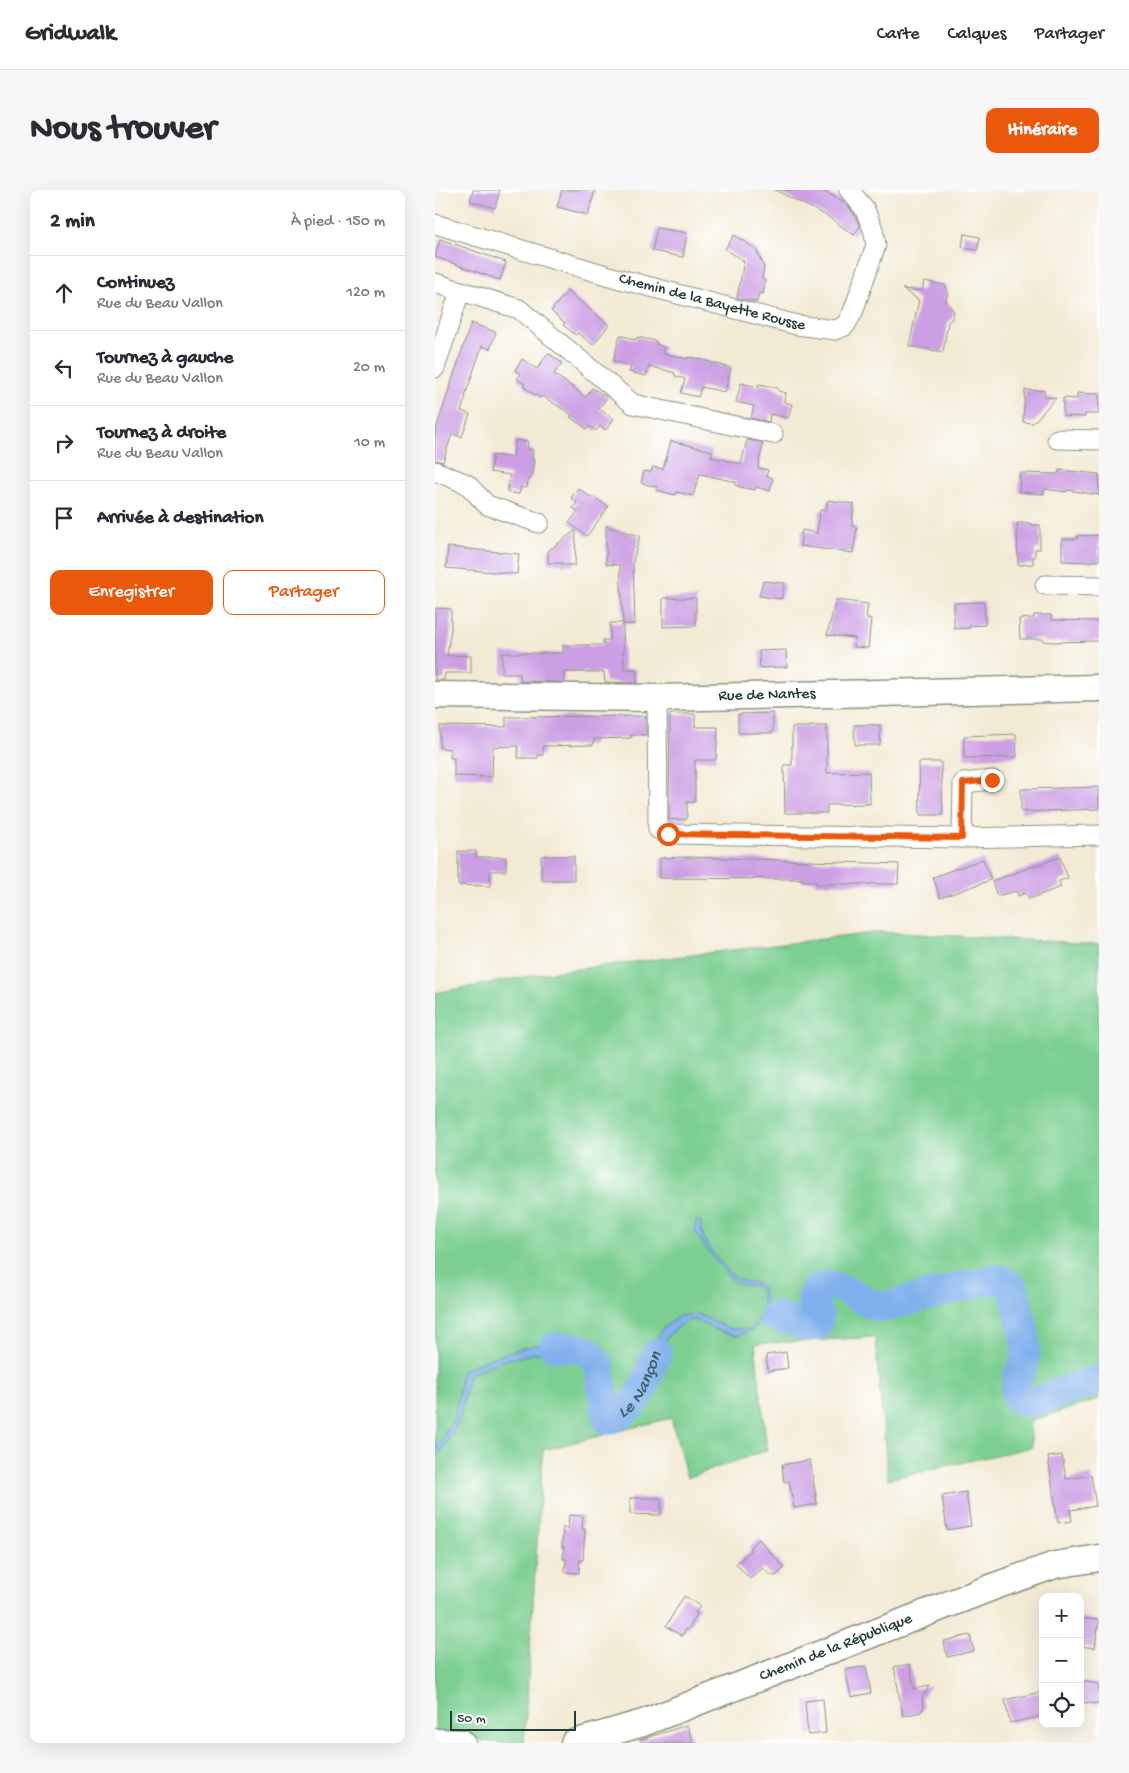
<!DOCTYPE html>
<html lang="fr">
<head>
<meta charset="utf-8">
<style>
  :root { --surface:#fff; --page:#f7f7f7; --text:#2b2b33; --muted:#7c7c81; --line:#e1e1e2; --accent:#ea580c }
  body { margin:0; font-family:"Gochi Hand",sans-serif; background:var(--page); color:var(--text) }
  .controls { position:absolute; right:15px; bottom:15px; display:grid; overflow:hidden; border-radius:10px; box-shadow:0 5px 20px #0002 }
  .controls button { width:45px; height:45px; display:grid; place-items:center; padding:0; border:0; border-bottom:1px solid var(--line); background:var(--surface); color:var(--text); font:25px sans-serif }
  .scale { position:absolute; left:15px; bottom:12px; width:126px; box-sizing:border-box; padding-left:5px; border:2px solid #1f3d34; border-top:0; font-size:14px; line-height:18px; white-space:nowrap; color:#1f3d34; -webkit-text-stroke:4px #fff; paint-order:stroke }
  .stop { position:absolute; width:15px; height:15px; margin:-11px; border:4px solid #ea580c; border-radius:50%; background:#fff }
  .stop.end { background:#ea580c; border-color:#fff; box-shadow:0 1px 5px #0008 }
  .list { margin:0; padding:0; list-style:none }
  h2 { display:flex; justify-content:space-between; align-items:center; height:65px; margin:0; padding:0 20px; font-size:21px }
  h2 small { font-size:16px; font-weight:400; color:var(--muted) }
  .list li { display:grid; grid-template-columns:32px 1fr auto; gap:15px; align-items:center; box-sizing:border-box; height:75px; padding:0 20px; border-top:1px solid var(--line) }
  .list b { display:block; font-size:19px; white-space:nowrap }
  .list p { margin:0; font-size:16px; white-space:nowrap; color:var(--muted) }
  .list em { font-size:16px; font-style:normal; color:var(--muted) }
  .actions { display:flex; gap:10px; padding:15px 20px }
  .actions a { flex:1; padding:11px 0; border:1px solid var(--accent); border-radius:10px; text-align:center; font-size:18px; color:var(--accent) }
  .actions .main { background:var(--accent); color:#fff }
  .icon { flex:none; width:28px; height:28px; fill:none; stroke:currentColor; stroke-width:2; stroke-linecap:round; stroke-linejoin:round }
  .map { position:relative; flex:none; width:664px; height:1553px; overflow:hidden; border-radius:10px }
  header { display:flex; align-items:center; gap:30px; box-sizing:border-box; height:70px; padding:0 25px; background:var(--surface); border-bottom:1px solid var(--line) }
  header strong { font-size:24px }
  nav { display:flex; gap:28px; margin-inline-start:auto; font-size:18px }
  .intro { display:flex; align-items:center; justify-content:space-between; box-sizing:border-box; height:120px; padding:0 30px }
  h1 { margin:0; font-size:35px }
  .button { padding:12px 22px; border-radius:10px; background:var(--accent); color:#fff; font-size:18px; font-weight:700 }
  main { display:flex; gap:30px; padding:0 30px }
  aside { flex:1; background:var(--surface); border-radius:10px; box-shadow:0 5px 20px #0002 }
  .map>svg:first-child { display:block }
  .green { fill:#7ccf91; stroke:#4e8662 }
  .water { fill:#81b0ec; stroke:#507690 }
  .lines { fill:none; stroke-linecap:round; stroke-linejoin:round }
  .river { stroke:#81b0ec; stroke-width:30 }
  .building { fill:#cc9fe4 }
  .street-casing { stroke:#899484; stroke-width:21 }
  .secondary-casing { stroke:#899484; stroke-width:29 }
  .street { stroke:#fff; stroke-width:19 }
  .secondary { stroke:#fff; stroke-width:26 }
  .route { stroke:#ea580c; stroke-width:6 }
  .labels { text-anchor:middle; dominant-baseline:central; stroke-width:5; stroke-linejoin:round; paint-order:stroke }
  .street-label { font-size:16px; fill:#1f3d34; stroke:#fff }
  .water-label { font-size:18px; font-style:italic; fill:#3c606b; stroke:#fff }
</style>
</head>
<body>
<header>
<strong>Gridwalk</strong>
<nav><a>Carte</a><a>Calques</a><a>Partager</a></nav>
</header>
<div class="intro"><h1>Nous trouver</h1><a class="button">Itinéraire</a></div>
<main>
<aside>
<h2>2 min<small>À pied · 150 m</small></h2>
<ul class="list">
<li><svg class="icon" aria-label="ahead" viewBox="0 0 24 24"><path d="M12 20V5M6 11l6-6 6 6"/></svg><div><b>Continuez</b><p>Rue du Beau Vallon</p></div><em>120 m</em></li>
<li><svg class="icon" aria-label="left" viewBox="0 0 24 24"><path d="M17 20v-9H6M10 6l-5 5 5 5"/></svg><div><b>Tournez à gauche</b><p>Rue du Beau Vallon</p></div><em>20 m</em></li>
<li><svg class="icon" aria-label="right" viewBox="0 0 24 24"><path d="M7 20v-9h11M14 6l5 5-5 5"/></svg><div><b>Tournez à droite</b><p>Rue du Beau Vallon</p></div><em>10 m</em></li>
<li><svg class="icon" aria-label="arrive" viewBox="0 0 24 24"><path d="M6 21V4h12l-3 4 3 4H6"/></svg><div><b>Arrivée à destination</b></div></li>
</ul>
<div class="actions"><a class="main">Enregistrer</a><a>Partager</a></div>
</aside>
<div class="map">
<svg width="664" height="1553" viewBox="0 0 664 1553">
  <rect width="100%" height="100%" fill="#fff"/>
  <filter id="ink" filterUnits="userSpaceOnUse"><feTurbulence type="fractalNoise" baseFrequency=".02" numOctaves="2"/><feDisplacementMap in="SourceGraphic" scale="10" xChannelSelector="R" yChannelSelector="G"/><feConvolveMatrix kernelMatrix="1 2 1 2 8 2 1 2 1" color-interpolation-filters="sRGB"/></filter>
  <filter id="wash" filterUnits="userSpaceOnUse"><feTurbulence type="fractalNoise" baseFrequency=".0096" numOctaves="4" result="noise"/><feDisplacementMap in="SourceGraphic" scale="20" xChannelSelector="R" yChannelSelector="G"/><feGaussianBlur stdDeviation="1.12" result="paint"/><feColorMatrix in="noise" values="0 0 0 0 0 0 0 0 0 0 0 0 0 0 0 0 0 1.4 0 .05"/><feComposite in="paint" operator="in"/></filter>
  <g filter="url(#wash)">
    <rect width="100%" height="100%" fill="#f3ead4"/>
    <path class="green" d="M 446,742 L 664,754 L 664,1209 L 595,1231 L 597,1257 L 453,1289 L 440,1147 L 320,1154 L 332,1260 L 252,1288 L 236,1228 L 108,1260 L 89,1553 L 64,1553 L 0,1545 L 0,803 L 117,782 Z"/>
    <path class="water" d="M 261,1031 L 266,1031 C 264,1054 287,1073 301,1089 L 323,1094 L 328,1097 L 332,1120 L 377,1136 L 381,1135 L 382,1130 C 370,1110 364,1111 384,1092 L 401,1093 L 418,1096 L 452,1117 L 500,1101 L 563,1084 L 572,1084 L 587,1093 L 603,1166 L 588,1201 L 590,1207 L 607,1209 L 632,1194 L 664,1187 L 664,1195 L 628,1205 L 604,1216 L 590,1214 L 581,1206 L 592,1175 L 594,1161 L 582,1100 L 570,1092 L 557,1092 L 452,1121 C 426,1116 400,1079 377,1112 L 384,1125 L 389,1131 L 382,1143 L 374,1139 L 341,1127 L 332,1129 L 315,1141 L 302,1146 L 281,1140 L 260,1130 L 254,1130 L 246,1135 L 231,1148 L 208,1213 C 200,1223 187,1230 174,1234 L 166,1173 L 146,1159 L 135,1158 L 107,1162 L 67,1171 L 34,1184 L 25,1228 L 17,1244 L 0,1270 L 0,1261 L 20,1225 L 27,1181 C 55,1166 150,1131 172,1165 C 182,1181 177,1204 180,1222 L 203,1212 L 216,1159 L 227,1139 L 244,1126 L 263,1124 L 295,1139 L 315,1139 L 329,1121 L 325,1099 C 318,1093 307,1097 300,1092 C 293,1088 264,1050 261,1043 C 260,1039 261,1035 261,1031 Z"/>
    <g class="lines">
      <g class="river">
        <path d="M 339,1126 L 374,1137 L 382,1135 L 384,1127 L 377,1108 C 387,1081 419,1105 434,1113 C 438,1115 444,1116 449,1117 L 558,1089 L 567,1090 L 578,1097 C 582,1117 593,1146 590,1166 C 588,1182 578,1188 581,1207 L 590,1211 L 599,1212 L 664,1189"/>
        <path id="s1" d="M 119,1157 L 139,1157 L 154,1162 L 164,1174 L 172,1230 C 207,1218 209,1194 222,1163"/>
      </g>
    </g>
    <g id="blocks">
      <path class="building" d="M 38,0 L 65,0 L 60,18 L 35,11 Z
        M 127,0 L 160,0 L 153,25 L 122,17 Z
        M 340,0 L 386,0 L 411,13 L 419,24 L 425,36 L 419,45 L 392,26 Z
        M 222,38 L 252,43 L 248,67 L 217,61 Z
        M 529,44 L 545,47 L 542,60 L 527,57 Z
        M 299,45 L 321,59 L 329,77 L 327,89 L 330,90 L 328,104 L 324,103 L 322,112 L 302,108 L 309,71 L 290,59 Z
        M 5,49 L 71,72 L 65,90 L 0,67 Z
        M 489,91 L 510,95 L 513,102 L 511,111 L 519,121 L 517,129 L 513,132 L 508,162 L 474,156 L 484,110 L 467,99 L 487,101 Z
        M 132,101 L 174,135 L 158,155 L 143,143 L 141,145 L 128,135 L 130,133 L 116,121 Z
        M 36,133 L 61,142 L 55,159 L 47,156 L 30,206 L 31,207 L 26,221 L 35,224 L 27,247 L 17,244 L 8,272 L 0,270 L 0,242 Z
        M 185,145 L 201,150 L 202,147 L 221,151 L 221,154 L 229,157 L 227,163 L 253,169 L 253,167 L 265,169 L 296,178 L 290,202 L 266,197 L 263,207 L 246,203 L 250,189 L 240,186 L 240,183 L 214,176 L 211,186 L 194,182 L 196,176 L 178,171 Z
        M 113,163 L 127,173 L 119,184 L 151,207 L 157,198 L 172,207 L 164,219 L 179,229 L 171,240 L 165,236 L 161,241 L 154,236 L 152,239 L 135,227 L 137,225 L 107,206 L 105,208 L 100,205 L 88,196 L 90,194 L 82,189 L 86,184 L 80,180 L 87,169 L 102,179 Z
        M 306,193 L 323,197 L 324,194 L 339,197 L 344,199 L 343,201 L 351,203 L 349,212 L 357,214 L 353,228 L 335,224 L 334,232 L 316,228 L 319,216 L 301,212 Z
        M 590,200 L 610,201 L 609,207 L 621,208 L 598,233 L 588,232 Z
        M 642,203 L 664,204 L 664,224 L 650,224 L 650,227 L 628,226 L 628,208 L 642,209 Z
        M 80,250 L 93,252 L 92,259 L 98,260 L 97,269 L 99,270 L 96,289 L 93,289 L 92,298 L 86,297 L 84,304 L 72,302 L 75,285 L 55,282 L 58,265 L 78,268 Z
        M 312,250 L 328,253 L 323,278 L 333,280 L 331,286 L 338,288 L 335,301 L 321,297 L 320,300 L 305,297 L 300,295 L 301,292 L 265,284 L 258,306 L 242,302 L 241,305 L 236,304 L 221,300 L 222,297 L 206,293 L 209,281 L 216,282 L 218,277 L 228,279 L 236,251 L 277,261 L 276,267 L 306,274 Z
        M 624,280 L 664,284 L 664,305 L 632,300 L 631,302 L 609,299 L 609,304 L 584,302 L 585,283 L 623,284 Z
        M 143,298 L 157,308 L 158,306 L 173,317 L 152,346 L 134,333 L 143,321 L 138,318 L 142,313 L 136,308 Z
        M 393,310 L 419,314 L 417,336 L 422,337 L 418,363 L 365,356 L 367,340 L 382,343 L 385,320 L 391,321 Z
        M 582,333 L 595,333 L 597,335 L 605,335 L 605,359 L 600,359 L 600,367 L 598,367 L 598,374 L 583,375 Z
        M 171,336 L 205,346 L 198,371 L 200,434 L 188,434 L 189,479 L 201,479 L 202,493 L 170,492 L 169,482 L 129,482 L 129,492 L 85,491 L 85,484 L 67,484 L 67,463 L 128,463 L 128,455 L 168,455 L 168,450 L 175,450 L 175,433 L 188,433 L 185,375 L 171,374 Z
        M 141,340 L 140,375 L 127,375 L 127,373 L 113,373 L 113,361 Z
        M 664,345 L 664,371 L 657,371 L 657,372 L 627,371 L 627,349 L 642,349 L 642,346 Z
        M 13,357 L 84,364 L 82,384 L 11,378 Z
        M 328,391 L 350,393 L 346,409 L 324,406 Z
        M 228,408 L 261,408 L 261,436 L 228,437 Z
        M 401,410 L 433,414 L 431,428 L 436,429 L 433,458 L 419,457 L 420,448 L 392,445 Z
        M 549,412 L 550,435 L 534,436 L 534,438 L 519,439 L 519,413 Z
        M 0,418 L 16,419 L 16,439 L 12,465 L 36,466 L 36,483 L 10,483 L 9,490 L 0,490 Z
        M 599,425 L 616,425 L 617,430 L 664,431 L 664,451 L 617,452 L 608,451 L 608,449 L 585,449 L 584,429 L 599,428 Z
        M 351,460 L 352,477 L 325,478 L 324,461 Z
        M 338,523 L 338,543 L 303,543 L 303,524 Z
        M 235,524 L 260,524 L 260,537 L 283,537 L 281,570 L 260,570 L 260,612 L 252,612 L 252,629 L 234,630 Z
        M 211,526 L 211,545 L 196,545 L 196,548 L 159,549 L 158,555 L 108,556 L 108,565 L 103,565 L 103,568 L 83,568 L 83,556 L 58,557 L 57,587 L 19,586 L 19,568 L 15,568 L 15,559 L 5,558 L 5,536 L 71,537 L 71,527 Z
        M 419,535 L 445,535 L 445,555 L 420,555 Z
        M 375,536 L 392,536 L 392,583 L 434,582 L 435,614 L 392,615 L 392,623 L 350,623 L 349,575 L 357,575 L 357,537 L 375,537 Z
        M 581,544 L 582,567 L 529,568 L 529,546 Z
        M 484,572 L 506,572 L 508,625 L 485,625 Z
        M 664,597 L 664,619 L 586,622 L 586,599 Z
        M 23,661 L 41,661 L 41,667 L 71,667 L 71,681 L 55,681 L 55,696 L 23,695 Z
        M 106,666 L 139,666 L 139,690 L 106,690 Z
        M 255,667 L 464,674 L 463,694 L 381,694 L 381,691 L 367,691 L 367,689 L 225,688 L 225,668 Z
        M 625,667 L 633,688 L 624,691 L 626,697 L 594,709 L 591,703 L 583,706 L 581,701 L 562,706 L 557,691 Z
        M 548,669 L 556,690 L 505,708 L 498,687 Z
        M 351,1162 L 353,1178 L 333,1181 L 331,1165 Z
        M 627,1265 L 631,1289 L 656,1285 L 661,1316 L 635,1320 L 637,1331 L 623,1333 L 613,1267 Z
        M 375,1270 L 382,1314 L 359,1318 L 354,1291 L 349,1292 L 347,1275 Z
        M 531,1302 L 536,1336 L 512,1340 L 507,1306 Z
        M 195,1308 L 226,1308 L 226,1325 L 195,1324 Z
        M 134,1325 L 148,1326 L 147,1339 L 150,1339 L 148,1370 L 145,1370 L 144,1383 L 130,1382 L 131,1369 L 128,1369 L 129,1357 L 127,1358 L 128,1337 L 133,1338 Z
        M 324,1349 L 349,1378 L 341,1386 L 334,1384 L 328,1378 L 315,1389 L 301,1374 L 316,1360 L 314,1358 Z
        M 249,1406 L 265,1416 L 260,1423 L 262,1424 L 253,1440 L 251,1439 L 247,1446 L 231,1436 Z
        M 645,1428 L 664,1430 L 660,1458 L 645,1456 Z
        M 535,1445 L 539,1461 L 512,1467 L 509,1451 Z
        M 475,1474 L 479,1499 L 495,1496 L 487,1508 L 489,1517 L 486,1522 L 468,1526 L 459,1477 Z
        M 431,1476 L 436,1503 L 416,1507 L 410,1480 Z
        M 645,1491 L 664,1494 L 664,1514 L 645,1512 Z
        M 601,1503 L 608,1503 L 608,1526 L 575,1533 L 570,1510 Z
        M 388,1509 L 391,1543 L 373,1545 L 370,1511 Z
        M 252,1535 L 258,1553 L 206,1553 L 205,1550 Z"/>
    </g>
  </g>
  <g filter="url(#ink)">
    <use href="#blocks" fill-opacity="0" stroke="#899484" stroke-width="1"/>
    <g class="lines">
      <g class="street-casing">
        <g id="street">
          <path id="s2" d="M 0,34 L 181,88 L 362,135 L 400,140 L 410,136 L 418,122 L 441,55 L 438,39 L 429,18 L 414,0"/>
          <path d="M 0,93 L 84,119 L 198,214 L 338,244"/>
          <path d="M 0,178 L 25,101"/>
          <path d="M 622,249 L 664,250"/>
          <path d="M 0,281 L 32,294 L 52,315 L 104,333"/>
          <path d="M 610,395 L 664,396"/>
          <path d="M 222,508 L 223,639 L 233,644 L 527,648 L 664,645"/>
          <path d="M 527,648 L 528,593 L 557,590"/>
        </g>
      </g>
      <g class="secondary-casing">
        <g id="secondary">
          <path id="s3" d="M 0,505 L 222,508 L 664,498"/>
          <path d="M 0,1552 L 27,1553"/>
          <path id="s4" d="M 139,1553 L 208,1533 L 563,1395 L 620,1375 L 664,1368"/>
        </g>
      </g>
      <use href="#street" class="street"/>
      <use href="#secondary" class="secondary"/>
    </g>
  </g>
  <g class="lines" filter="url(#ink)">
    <path class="route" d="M 233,644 L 527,648 L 528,593 L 557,590"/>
  </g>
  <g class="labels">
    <g class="street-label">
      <text stroke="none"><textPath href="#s2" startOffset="288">Chemin de la Bayette Rousse</textPath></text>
      <text stroke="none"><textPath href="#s3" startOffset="332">Rue de Nantes</textPath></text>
      <text stroke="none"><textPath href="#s4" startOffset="279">Chemin de la République</textPath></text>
    </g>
    <g class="water-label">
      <text stroke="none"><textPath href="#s1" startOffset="159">Le Nançon</textPath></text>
    </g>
  </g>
</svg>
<div class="controls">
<button>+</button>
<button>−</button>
<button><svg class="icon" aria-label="locate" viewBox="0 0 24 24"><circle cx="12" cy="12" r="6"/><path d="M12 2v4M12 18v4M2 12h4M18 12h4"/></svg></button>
</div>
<div class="scale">50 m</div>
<div class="stop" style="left:233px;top:644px"></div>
<div class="stop end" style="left:557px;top:590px"></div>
</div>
</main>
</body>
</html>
